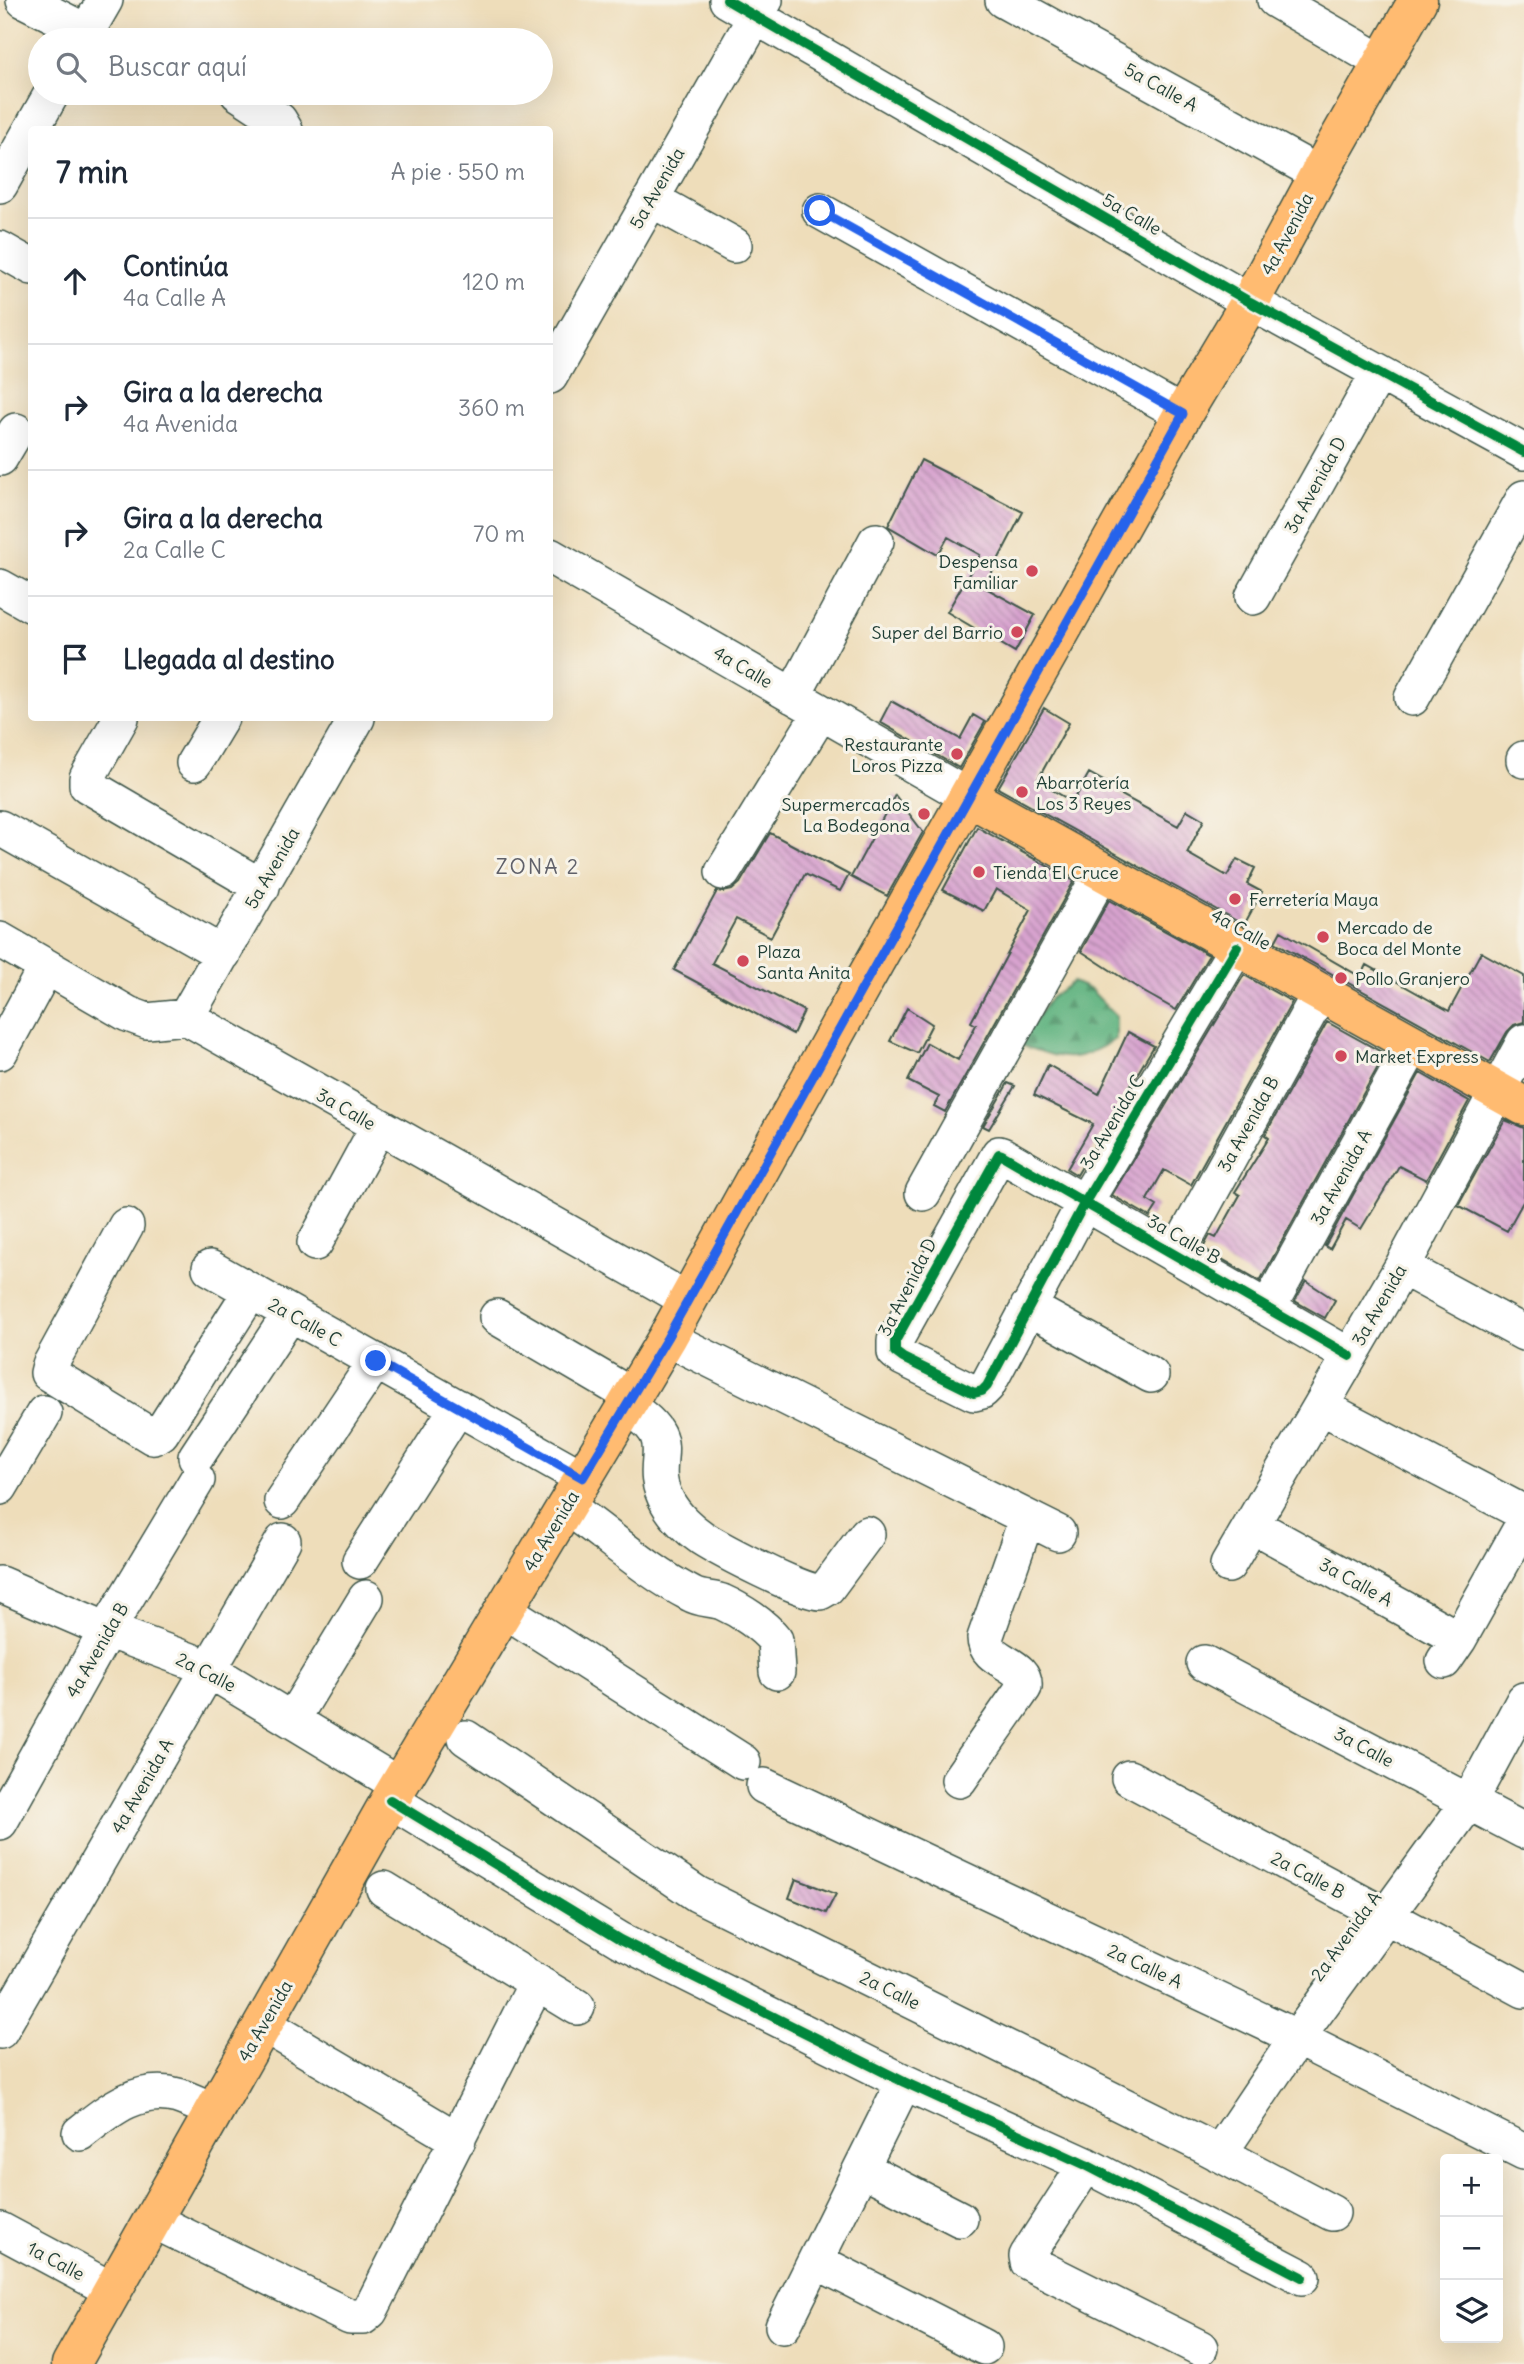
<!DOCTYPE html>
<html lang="es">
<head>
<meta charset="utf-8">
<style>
  :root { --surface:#fff; --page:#f6f6f7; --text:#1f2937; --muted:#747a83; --line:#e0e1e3 }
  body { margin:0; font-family:Delius,sans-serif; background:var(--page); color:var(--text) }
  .controls { position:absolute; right:21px; bottom:21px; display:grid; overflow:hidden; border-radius:7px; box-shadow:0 7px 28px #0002 }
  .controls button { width:63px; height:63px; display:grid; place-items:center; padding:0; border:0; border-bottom:2px solid var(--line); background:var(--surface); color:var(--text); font:35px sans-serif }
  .stop { position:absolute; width:21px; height:21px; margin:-16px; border:5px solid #2563eb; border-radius:50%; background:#fff }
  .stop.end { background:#2563eb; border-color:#fff; box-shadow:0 2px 7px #0008 }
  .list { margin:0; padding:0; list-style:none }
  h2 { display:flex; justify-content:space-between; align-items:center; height:91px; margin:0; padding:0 28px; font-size:30px }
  h2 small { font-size:23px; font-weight:400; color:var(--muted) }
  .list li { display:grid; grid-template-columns:46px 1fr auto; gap:21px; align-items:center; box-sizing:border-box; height:126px; padding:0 28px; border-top:2px solid var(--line) }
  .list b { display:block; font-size:26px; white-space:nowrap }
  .list p { margin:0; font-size:23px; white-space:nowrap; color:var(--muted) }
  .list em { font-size:23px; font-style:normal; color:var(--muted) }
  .icon { flex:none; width:38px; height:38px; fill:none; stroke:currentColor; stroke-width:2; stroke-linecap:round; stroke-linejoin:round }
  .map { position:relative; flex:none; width:1524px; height:2364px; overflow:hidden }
  .search { position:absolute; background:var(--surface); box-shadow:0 7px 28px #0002; left:28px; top:28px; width:525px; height:77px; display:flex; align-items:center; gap:18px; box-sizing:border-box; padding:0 24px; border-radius:38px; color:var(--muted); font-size:26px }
  .panel { position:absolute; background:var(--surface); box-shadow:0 7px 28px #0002; left:28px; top:126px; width:525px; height:595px; border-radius:7px }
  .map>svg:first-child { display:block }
  .forest { fill:url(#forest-firs); stroke:#40785a; stroke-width:2 }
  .building { fill:url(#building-back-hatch) }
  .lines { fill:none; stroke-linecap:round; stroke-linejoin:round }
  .minor-casing { stroke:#3e5548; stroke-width:38 }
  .major-casing { stroke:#3e5548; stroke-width:41 }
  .minor { stroke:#fff; stroke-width:35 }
  .major { stroke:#ffbb71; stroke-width:38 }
  .cycleway-casing { stroke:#f7f3e8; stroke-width:15 }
  .cycleway { stroke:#00873e; stroke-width:10 }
  .route { stroke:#2563eb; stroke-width:9 }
  .poi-dot { fill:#d1495b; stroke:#f7f3e8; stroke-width:2.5 }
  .labels { text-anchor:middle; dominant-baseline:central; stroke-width:6; stroke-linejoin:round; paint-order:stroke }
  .street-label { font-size:18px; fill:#1f3d34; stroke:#f7f3e8 }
  .poi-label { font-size:18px; fill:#1f3d34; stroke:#f7f3e8; text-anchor:start }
  .quarter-label { font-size:21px; letter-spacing:2px; fill:#60616a; stroke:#f7f3e8 }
</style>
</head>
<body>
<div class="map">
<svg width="1524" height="2364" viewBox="0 0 1524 2364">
  <defs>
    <pattern id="forest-firs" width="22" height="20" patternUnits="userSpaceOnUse" patternTransform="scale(1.75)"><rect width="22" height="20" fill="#62b481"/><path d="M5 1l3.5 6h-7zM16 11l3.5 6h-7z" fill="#50946a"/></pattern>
    <pattern id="building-back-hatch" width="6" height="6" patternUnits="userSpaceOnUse" patternTransform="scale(1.75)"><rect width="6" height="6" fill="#d8a3cf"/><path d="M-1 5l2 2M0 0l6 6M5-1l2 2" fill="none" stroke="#af86a9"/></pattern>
  </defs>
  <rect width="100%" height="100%" fill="#f7f3e8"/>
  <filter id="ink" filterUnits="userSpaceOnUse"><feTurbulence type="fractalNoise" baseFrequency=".0143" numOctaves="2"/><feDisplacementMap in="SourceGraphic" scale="14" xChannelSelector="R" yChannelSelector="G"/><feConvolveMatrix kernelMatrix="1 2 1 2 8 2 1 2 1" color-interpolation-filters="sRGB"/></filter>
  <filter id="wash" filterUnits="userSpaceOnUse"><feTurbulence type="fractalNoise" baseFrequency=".00686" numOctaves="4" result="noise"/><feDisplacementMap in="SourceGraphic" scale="28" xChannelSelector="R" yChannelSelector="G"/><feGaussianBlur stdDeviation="1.57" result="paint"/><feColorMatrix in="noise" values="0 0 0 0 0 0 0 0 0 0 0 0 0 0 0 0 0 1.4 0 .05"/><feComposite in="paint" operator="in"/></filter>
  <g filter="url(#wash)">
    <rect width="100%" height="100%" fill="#eeddba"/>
    <path class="forest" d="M 1073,982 L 1091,990 L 1116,1016 L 1116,1039 C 1072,1065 1066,1060 1018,1044 L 1050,999 Z"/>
    <g id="blocks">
      <path class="building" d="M 921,460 L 1023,512 L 984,587 L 1035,615 L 1015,652 L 947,612 L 980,555 L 948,537 L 938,555 L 888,526 Z
        M 891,701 L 960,739 L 973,715 L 985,722 L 959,768 L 880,722 Z
        M 1044,708 L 1069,723 L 1037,781 L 1073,802 L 1089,773 L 1116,788 L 1114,791 L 1178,826 L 1187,810 L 1204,820 L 1187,853 L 1227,876 L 1237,859 L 1255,868 L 1247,884 L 1262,892 L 1244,925 L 998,788 Z
        M 895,795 L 923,832 L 887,896 L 851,877 Z
        M 977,827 L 1074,881 L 945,1112 L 934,1106 L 939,1097 L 908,1081 L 927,1043 L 958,1060 L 976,1025 L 971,1022 L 1031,910 L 996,889 L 984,911 L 943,890 Z
        M 770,833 L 849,875 L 840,891 L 805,874 L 771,937 L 736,919 L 712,963 L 804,1011 L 793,1034 L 674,970 L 717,891 L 723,892 L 732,890 L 740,883 Z
        M 1109,900 L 1209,955 L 1176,1010 L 1144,992 L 1081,951 Z
        M 1281,931 L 1361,977 L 1367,965 L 1449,1011 L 1481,952 L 1524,976 L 1524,1022 L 1514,1025 L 1507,1032 L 1490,1062 L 1275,942 Z
        M 1244,975 L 1292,1002 L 1191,1185 L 1164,1170 L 1147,1200 L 1157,1206 L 1150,1217 L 1112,1195 Z
        M 907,1008 L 932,1024 L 917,1053 L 890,1041 Z
        M 1327,1022 L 1383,1053 L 1384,1056 L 1260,1281 L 1203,1248 L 1210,1235 L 1216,1238 L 1240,1195 L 1235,1192 L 1269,1138 L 1265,1135 Z
        M 1128,1032 L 1154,1046 L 1077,1175 L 1067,1169 L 1093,1124 L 1034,1095 L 1048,1065 L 1099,1094 Z
        M 1420,1073 L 1469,1101 L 1426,1180 L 1399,1166 L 1361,1229 L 1346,1220 L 1330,1249 L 1325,1246 Z
        M 1008,1083 L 1015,1086 L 989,1129 L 983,1126 Z
        M 1505,1120 L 1524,1128 L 1524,1200 L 1507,1231 L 1458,1205 Z
        M 1306,1281 L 1335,1300 L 1325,1318 L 1295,1301 Z
        M 796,1879 L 836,1894 L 826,1913 L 789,1898 Z"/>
    </g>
  </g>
  <g filter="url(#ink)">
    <use href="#blocks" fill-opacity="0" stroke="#3e5548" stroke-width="2"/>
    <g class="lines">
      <g class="minor-casing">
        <path id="minor" d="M 24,0 L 87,32
          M 727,0 L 1250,302 L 1524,452
          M 1003,0 L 1319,174
          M 1275,0 L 1382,62
          M 82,40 L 105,0
          M 238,93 L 279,120 L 285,130
          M 0,185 L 52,93
          M 651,199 L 734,245
          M 820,211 L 1183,414
          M 0,249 L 32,267
          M 550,376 L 765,0
          M 0,458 L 16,431
          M 550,556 L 969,797
          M 0,587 L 32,605
          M 1253,597 L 1378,374
          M 793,696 L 876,541
          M 1412,698 L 1524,498
          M 121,718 L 87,778 L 87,785 L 262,887
          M 1524,760 L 1524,759
          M 194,763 L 221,718
          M 0,828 L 223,954
          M 723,872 L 821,712
          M 0,940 L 128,1014 L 147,1021 L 186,1017 L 688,1300
          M 1237,947 L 1085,1202 L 987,1386 L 982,1391 L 974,1393 L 903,1358 L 895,1352 L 895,1341 L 999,1154 L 1002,1155 C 1118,1222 1234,1289 1350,1356
          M 186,1017 L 357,718
          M 0,1052 L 46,967
          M 923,1193 L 1103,870
          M 126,1226 L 50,1365 L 48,1373 L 153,1437 L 161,1433 L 251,1291
          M 315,1243 L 378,1127
          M 1176,1255 L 1320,993
          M 1402,1267 L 1524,1333
          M 210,1268 L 583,1478
          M 1028,1307 L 1151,1375
          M 1268,1308 L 1413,1045
          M 497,1317 L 632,1396
          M 667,1338 L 1058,1533
          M 626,1406 C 688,1443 642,1458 668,1503 C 675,1516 690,1530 702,1538 C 721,1550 801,1592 820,1592 L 827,1588 L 867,1534
          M 1322,1407 L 1524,1513
          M 196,1457 L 290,1314
          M 0,1487 L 44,1413
          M 282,1501 L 376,1361
          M 566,1506 C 608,1535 646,1571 691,1594 C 701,1600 712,1598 722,1602 C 740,1610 763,1625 775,1640 L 777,1672
          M 1252,1525 L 1459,1639
          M 360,1561 L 458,1407
          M 1228,1565 L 1402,1267 L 1524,1042
          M 0,1584 L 107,1630 L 191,1661 L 209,1670 L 399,1785
          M 503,1609 L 743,1762
          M 1444,1661 L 1459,1639 L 1524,1523
          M 1204,1663 L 1524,1831
          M 292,1720 L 366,1598
          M 466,1738 L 697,1894 L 1201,2144 L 1332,2213
          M 1129,1778 L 1524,1990
          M 959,1780 L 1024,1687 C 1027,1662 985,1663 985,1638 L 1027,1518
          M 764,1786 L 1279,2029 L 1524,2152
          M 390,1800 L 620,1940 L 904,2082 L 1086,2165 L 1302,2277
          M 0,1822 L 107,1630 L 197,1480
          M 384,1889 L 577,2007
          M 263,2024 L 458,2140
          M 0,2031 L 283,1541
          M 80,2133 C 109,2110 139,2085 178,2096 C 191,2100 202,2106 214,2111
          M 1219,2154 L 1297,2038 L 1469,1802 L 1524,1700
          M 1086,2165 L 1027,2256 L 1028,2262 L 1200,2348
          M 863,2169 L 960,2219
          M 152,2220 L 350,2317 L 363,2317 L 370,2311 L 537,1982
          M 0,2230 L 112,2290
          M 816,2261 L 984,2347
          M 783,2326 L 904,2082"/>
      </g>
      <g class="major-casing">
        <path id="major" d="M 969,797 L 1524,1106
          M 71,2364 L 390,1800 L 667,1338 L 863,983 L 1183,414 L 1250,302 L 1319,174 L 1418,0"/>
      </g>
      <use href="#minor" class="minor"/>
      <use href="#major" class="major"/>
      <g class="cycleway-casing">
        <path id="cycleway" d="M 727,0 L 1250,302 L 1524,452
          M 1237,947 L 1085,1202 L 987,1386 L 982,1391 L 974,1393 L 903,1358 L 895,1352 L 895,1341 L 999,1154 L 1002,1155 C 1118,1222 1234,1289 1350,1356
          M 390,1800 L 620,1940 L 904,2082 L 1086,2165 L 1302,2277"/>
      </g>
      <use href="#cycleway" class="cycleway"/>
    </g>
  </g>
  <g class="lines" filter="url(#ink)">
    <path class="route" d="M 376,1361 L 583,1478 L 667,1338 L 1183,414 L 820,211"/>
  </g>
  <g class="poi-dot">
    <circle cx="1032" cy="571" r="7"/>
    <circle cx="1017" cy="632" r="7"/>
    <circle cx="957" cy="754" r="7"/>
    <circle cx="1022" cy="792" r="7"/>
    <circle cx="924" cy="814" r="7"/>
    <circle cx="979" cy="872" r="7"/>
    <circle cx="1235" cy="899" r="7"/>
    <circle cx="1323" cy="937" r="7"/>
    <circle cx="743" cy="961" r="7"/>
    <circle cx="1341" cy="978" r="7"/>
    <circle cx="1341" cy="1056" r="7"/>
  </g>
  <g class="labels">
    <g class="street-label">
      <text transform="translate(1161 87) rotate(29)">5a Calle A</text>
      <text transform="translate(657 188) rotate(-60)">5a Avenida</text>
      <text transform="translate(1132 214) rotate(30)">5a Calle</text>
      <text transform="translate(1287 234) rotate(-62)">4a Avenida</text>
      <text transform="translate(1315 485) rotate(-61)">3a Avenida D</text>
      <text transform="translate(743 667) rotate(30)">4a Calle</text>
      <text transform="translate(272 868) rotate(-60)">5a Avenida</text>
      <text transform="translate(1241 929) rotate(29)">4a Calle</text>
      <text transform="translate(346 1109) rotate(30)">3a Calle</text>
      <text transform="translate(1112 1122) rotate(-59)">3a Avenida C</text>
      <text transform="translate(1248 1124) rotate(-61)">3a Avenida B</text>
      <text transform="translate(1341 1177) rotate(-61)">3a Avenida A</text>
      <text transform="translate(1184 1239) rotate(30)">3a Calle B</text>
      <text transform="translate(907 1287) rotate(-63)">3a Avenida D</text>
      <text transform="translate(1379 1305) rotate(-60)">3a Avenida</text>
      <text transform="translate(305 1322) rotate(29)">2a Calle C</text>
      <text transform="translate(551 1531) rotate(-59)">4a Avenida</text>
      <text transform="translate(1356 1582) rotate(29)">3a Calle A</text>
      <text transform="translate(97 1650) rotate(-60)">4a Avenida B</text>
      <text transform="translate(206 1672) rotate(27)">2a Calle</text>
      <text transform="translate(1364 1747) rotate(28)">3a Calle</text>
      <text transform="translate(142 1786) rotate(-60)">4a Avenida A</text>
      <text transform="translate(1308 1875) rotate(28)">2a Calle B</text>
      <text transform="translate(1346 1936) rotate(-54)">2a Avenida A</text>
      <text transform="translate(1145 1966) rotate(25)">2a Calle A</text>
      <text transform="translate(890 1990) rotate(26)">2a Calle</text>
      <text transform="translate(265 2021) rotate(-60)">4a Avenida</text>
      <text transform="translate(56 2261) rotate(28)">1a Calle</text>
    </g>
    <g class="poi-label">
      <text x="1018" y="561" text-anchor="end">Despensa<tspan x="1018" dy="21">Familiar</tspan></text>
      <text x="1003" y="632" text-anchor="end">Super del Barrio</text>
      <text x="943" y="744" text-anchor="end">Restaurante<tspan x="943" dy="21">Loros Pizza</tspan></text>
      <text x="1036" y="782">Abarrotería<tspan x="1036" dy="21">Los 3 Reyes</tspan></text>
      <text x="910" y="804" text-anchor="end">Supermercados<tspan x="910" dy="21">La Bodegona</tspan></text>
      <text x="993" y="872">Tienda El Cruce</text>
      <text x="1249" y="899">Ferretería Maya</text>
      <text x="1337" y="927">Mercado de<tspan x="1337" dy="21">Boca del Monte</tspan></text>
      <text x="757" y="951">Plaza<tspan x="757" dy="21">Santa Anita</tspan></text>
      <text x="1355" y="978">Pollo Granjero</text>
      <text x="1355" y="1056">Market Express</text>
    </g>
    <g class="quarter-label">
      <text x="538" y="866">ZONA 2</text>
    </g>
  </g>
</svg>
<div class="controls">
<button>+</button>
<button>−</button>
<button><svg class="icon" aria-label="layers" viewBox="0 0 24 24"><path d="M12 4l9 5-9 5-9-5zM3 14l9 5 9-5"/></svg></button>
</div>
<div class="stop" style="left:820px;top:211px"></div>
<div class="stop end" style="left:376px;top:1361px"></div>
<div class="search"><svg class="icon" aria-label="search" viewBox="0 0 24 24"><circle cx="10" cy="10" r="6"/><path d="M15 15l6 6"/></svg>Buscar aquí</div>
<section class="panel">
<h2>7 min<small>A pie · 550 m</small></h2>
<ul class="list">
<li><svg class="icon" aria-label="ahead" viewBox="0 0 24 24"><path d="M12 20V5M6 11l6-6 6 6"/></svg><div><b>Continúa</b><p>4a Calle A</p></div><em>120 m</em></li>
<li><svg class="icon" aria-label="right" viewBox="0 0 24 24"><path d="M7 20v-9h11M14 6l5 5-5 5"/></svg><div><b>Gira a la derecha</b><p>4a Avenida</p></div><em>360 m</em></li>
<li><svg class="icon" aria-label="right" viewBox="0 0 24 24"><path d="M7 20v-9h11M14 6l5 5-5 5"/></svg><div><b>Gira a la derecha</b><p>2a Calle C</p></div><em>70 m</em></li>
<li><svg class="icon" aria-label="arrive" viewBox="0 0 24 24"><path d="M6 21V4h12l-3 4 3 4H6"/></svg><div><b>Llegada al destino</b></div></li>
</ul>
</section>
</div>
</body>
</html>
